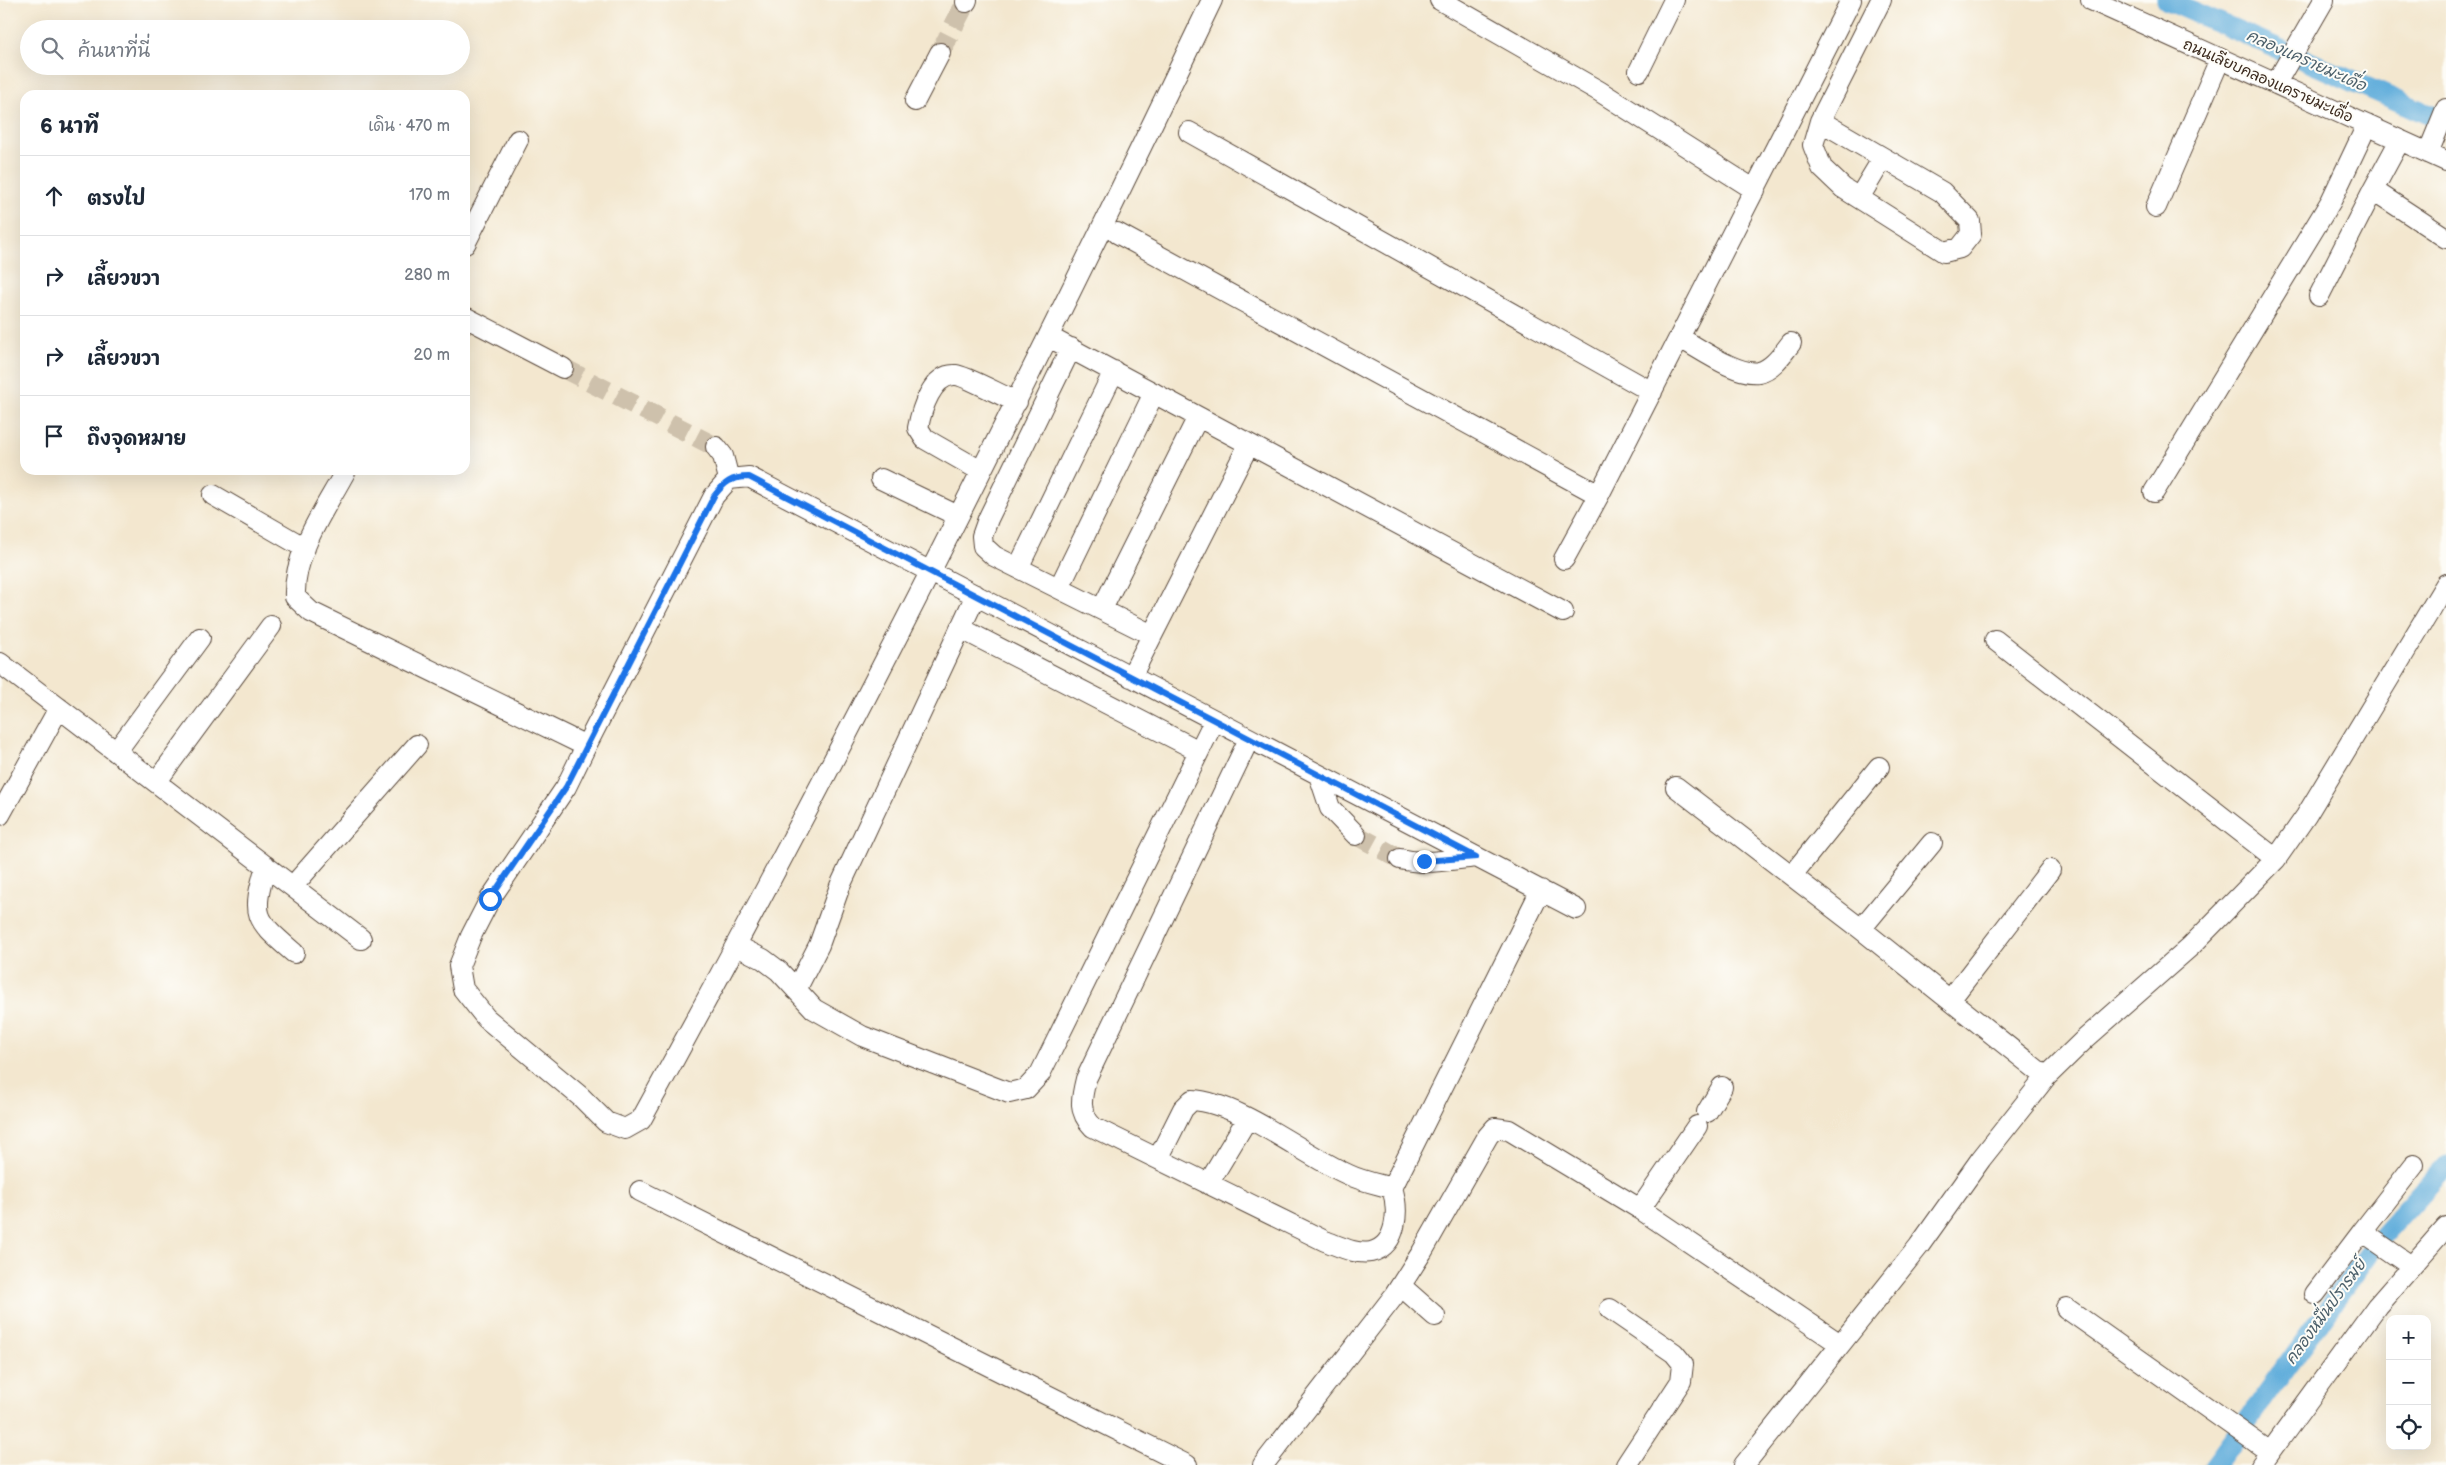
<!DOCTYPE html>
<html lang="th">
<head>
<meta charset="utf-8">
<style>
  :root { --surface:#fff; --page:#f6f6f7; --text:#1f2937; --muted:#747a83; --line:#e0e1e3 }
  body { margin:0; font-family:"Balsamiq Sans","Playpen Sans Thai",sans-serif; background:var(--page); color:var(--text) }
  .controls { position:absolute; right:15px; bottom:15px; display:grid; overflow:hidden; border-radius:10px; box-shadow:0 5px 20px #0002 }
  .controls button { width:45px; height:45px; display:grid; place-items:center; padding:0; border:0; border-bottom:1px solid var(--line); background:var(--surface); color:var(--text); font:25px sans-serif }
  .stop { position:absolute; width:15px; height:15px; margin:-11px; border:4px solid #1a73e8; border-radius:50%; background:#fff }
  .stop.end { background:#1a73e8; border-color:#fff; box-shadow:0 1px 5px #0008 }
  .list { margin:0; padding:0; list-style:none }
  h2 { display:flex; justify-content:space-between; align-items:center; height:65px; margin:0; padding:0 20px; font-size:21px }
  h2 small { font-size:16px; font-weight:400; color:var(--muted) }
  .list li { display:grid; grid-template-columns:32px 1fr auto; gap:15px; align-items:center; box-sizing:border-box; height:80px; padding:0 20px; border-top:1px solid var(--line) }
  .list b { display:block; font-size:19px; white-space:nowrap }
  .list em { font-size:16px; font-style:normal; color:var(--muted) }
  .icon { flex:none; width:28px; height:28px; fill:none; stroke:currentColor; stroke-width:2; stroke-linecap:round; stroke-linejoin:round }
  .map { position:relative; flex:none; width:2446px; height:1465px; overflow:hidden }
  .search { position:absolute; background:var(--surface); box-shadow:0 5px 20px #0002; left:20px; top:20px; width:450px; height:55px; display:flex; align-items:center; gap:12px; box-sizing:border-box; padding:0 18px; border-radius:28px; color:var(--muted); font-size:19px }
  .panel { position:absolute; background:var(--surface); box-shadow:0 5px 20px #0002; left:20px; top:90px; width:450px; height:385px; border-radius:15px }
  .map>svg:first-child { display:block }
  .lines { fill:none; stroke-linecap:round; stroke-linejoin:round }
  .canal { stroke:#64afdc; stroke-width:21 }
  .minor-tunnel { stroke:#cec1ac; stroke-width:20; stroke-dasharray:20 10; stroke-linecap:butt }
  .minor-casing { stroke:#574639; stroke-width:22 }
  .minor { stroke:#fff; stroke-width:20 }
  .route { stroke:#1a73e8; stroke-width:6 }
  .labels { text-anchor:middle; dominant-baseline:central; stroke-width:4; stroke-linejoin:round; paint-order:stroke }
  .street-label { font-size:15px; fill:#3b2a1e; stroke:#fdfcf7 }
  .water-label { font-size:16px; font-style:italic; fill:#4b5f6a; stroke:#fdfcf7 }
</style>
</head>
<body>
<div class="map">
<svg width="2446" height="1465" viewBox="0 0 2446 1465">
  <rect width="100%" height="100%" fill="#fdfcf7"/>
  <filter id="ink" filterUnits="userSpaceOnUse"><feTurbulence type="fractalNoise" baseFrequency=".02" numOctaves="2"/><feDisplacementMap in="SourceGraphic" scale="10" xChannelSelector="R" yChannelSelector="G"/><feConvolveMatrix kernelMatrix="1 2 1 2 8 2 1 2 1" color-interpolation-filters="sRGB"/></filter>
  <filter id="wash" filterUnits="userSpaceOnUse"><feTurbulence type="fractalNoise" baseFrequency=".0096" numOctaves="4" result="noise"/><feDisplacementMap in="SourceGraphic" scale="20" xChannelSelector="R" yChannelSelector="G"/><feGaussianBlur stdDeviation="1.12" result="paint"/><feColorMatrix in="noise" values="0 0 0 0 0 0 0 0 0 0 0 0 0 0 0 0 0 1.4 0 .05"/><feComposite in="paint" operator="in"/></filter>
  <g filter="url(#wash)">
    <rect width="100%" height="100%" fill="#f3e7cf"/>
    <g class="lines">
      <path class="canal" d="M 2167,0 L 2446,122
        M 2215,1465 L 2377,1242 L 2446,1166"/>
    </g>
  </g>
  <g filter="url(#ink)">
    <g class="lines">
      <path class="minor-tunnel" d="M 940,53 L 966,2
        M 563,368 L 716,447
        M 1356,835 L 1400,859"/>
      <g class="minor-casing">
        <path id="minor" d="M 1440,0 L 1599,91 L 1755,190
          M 2091,0 L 2446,161
          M 966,2 L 967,0
          M 1639,71 L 1674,0
          M 2276,83 L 2324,0
          M 915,101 L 940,53
          M 1820,121 L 1942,192 L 1970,221 L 1971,234 L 1960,248 L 1944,252 L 1843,188 L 1822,168 L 1813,145 L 1820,121 L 1881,0
          M 1189,132 L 1652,392
          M 2400,140 L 2373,190 L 2446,238
          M 2428,153 L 2446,109
          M 1859,198 L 1883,158
          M 2156,207 L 2220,59
          M 1117,233 L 1599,495 L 1851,0
          M 465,244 L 518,140
          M 2319,296 L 2373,190
          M 465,317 L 563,368
          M 1049,337 L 1563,612
          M 1680,338 C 1699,348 1737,376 1759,372 C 1773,369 1783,353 1791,343
          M 1071,348 L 988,519 L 982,536 L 983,546 L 994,556 L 1152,635
          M 716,447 L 723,456 L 729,479
          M 346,470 C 326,508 293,552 295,597 L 311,612 L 586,746 L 714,496 L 729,479 L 749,477 L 1576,909
          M 981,471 L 925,439 L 918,428 C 921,411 932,373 956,375 C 966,376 1004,397 1017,402
          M 881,479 L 958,516
          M 2154,492 L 2331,201 L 2367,125
          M 213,495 L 305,548
          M 1564,559 L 1599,495
          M 1018,568 L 1114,371
          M 1059,588 L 1154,393
          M 1102,609 L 1198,417
          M 960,628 L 1199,751
          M 1995,640 L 2276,859
          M 0,663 L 361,939
          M 1131,677 L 1249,444
          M 1249,739 L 1086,1079 C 1081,1099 1078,1112 1093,1127 L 1325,1241 C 1339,1246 1356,1255 1371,1252 C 1398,1246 1399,1209 1392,1188 L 1541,890
          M 586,746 L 566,787 L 490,899 L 471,936 L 459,966 L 463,989 L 486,1018 L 581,1097 L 606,1122 L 625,1129 L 641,1120 C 843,753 1031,378 1212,0
          M 116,752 L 200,638
          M 1319,775 L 1330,808 L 1356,835
          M 157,781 L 271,626
          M 1676,787 L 1861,929 L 2046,1077
          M 0,815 L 59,708
          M 1400,859 C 1425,865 1451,860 1476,857
          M 266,866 C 251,917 255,919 294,953
          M 1792,875 L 1879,767
          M 293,886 L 417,745
          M 1861,929 L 1932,843
          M 737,946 L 763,959 L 779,971 L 814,1009 L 862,1036 L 1009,1093 L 1026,1089 L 1040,1074 L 1214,721
          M 796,990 L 819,945 L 840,886 L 976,595
          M 1950,1000 L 2050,870
          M 1707,1112 L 1722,1087
          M 1158,1159 L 1183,1109 L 1192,1100 C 1241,1103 1302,1154 1347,1174 C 1361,1181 1377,1184 1392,1188
          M 1208,1184 L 1247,1119
          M 640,1191 L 1187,1465
          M 1640,1209 L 1697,1126
          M 2362,1232 L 2414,1165
          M 1401,1286 L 1435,1316
          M 2315,1294 L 2362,1232 L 2411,1266
          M 2066,1308 L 2270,1452
          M 1610,1309 L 1674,1353 L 1683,1364 L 1681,1381 L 1626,1465
          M 1263,1465 L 1394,1296 L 1422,1252 L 1488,1136 L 1495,1128 L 1509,1130 L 1640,1209 L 1840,1344
          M 1744,1465 L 1919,1246 L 1981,1159 L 2046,1077 L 2085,1039 L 2191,946 L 2276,859 L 2306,816 L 2446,584
          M 2261,1465 L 2377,1306 L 2446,1227"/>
      </g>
      <use href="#minor" class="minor"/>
    </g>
  </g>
  <g class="lines" filter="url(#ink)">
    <path class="route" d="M 490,899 L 566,787 L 714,496 C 725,482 731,477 749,477 L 1476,857 L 1424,861"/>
  </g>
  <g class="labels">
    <g class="street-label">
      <text transform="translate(2268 81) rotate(24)">ถนนเลียบคลองแครายมะเดื่อ</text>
    </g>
    <g class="water-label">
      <text transform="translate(2306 61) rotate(24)">คลองแครายมะเดื่อ</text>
      <text transform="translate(2326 1312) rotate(-54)">คลองหมื่นปรารมย์</text>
    </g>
  </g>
</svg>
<div class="controls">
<button>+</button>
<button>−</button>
<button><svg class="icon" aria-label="locate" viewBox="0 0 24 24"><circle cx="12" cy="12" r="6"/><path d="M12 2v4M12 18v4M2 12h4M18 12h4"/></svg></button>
</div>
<div class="stop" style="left:490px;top:899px"></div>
<div class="stop end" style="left:1424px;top:861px"></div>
<div class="search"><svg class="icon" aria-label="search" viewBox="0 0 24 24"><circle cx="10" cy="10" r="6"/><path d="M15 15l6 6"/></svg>ค้นหาที่นี่</div>
<section class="panel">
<h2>6 นาที<small>เดิน · 470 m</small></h2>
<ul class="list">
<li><svg class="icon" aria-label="ahead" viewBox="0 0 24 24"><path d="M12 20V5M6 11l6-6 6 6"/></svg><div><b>ตรงไป</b></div><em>170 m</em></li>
<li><svg class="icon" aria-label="right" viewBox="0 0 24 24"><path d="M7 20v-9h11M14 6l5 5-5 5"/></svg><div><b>เลี้ยวขวา</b></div><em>280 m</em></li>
<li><svg class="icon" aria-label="right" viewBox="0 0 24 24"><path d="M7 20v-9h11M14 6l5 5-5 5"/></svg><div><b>เลี้ยวขวา</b></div><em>20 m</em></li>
<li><svg class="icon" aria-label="arrive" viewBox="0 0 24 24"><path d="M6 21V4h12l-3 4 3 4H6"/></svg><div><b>ถึงจุดหมาย</b></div></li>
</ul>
</section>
</div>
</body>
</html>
